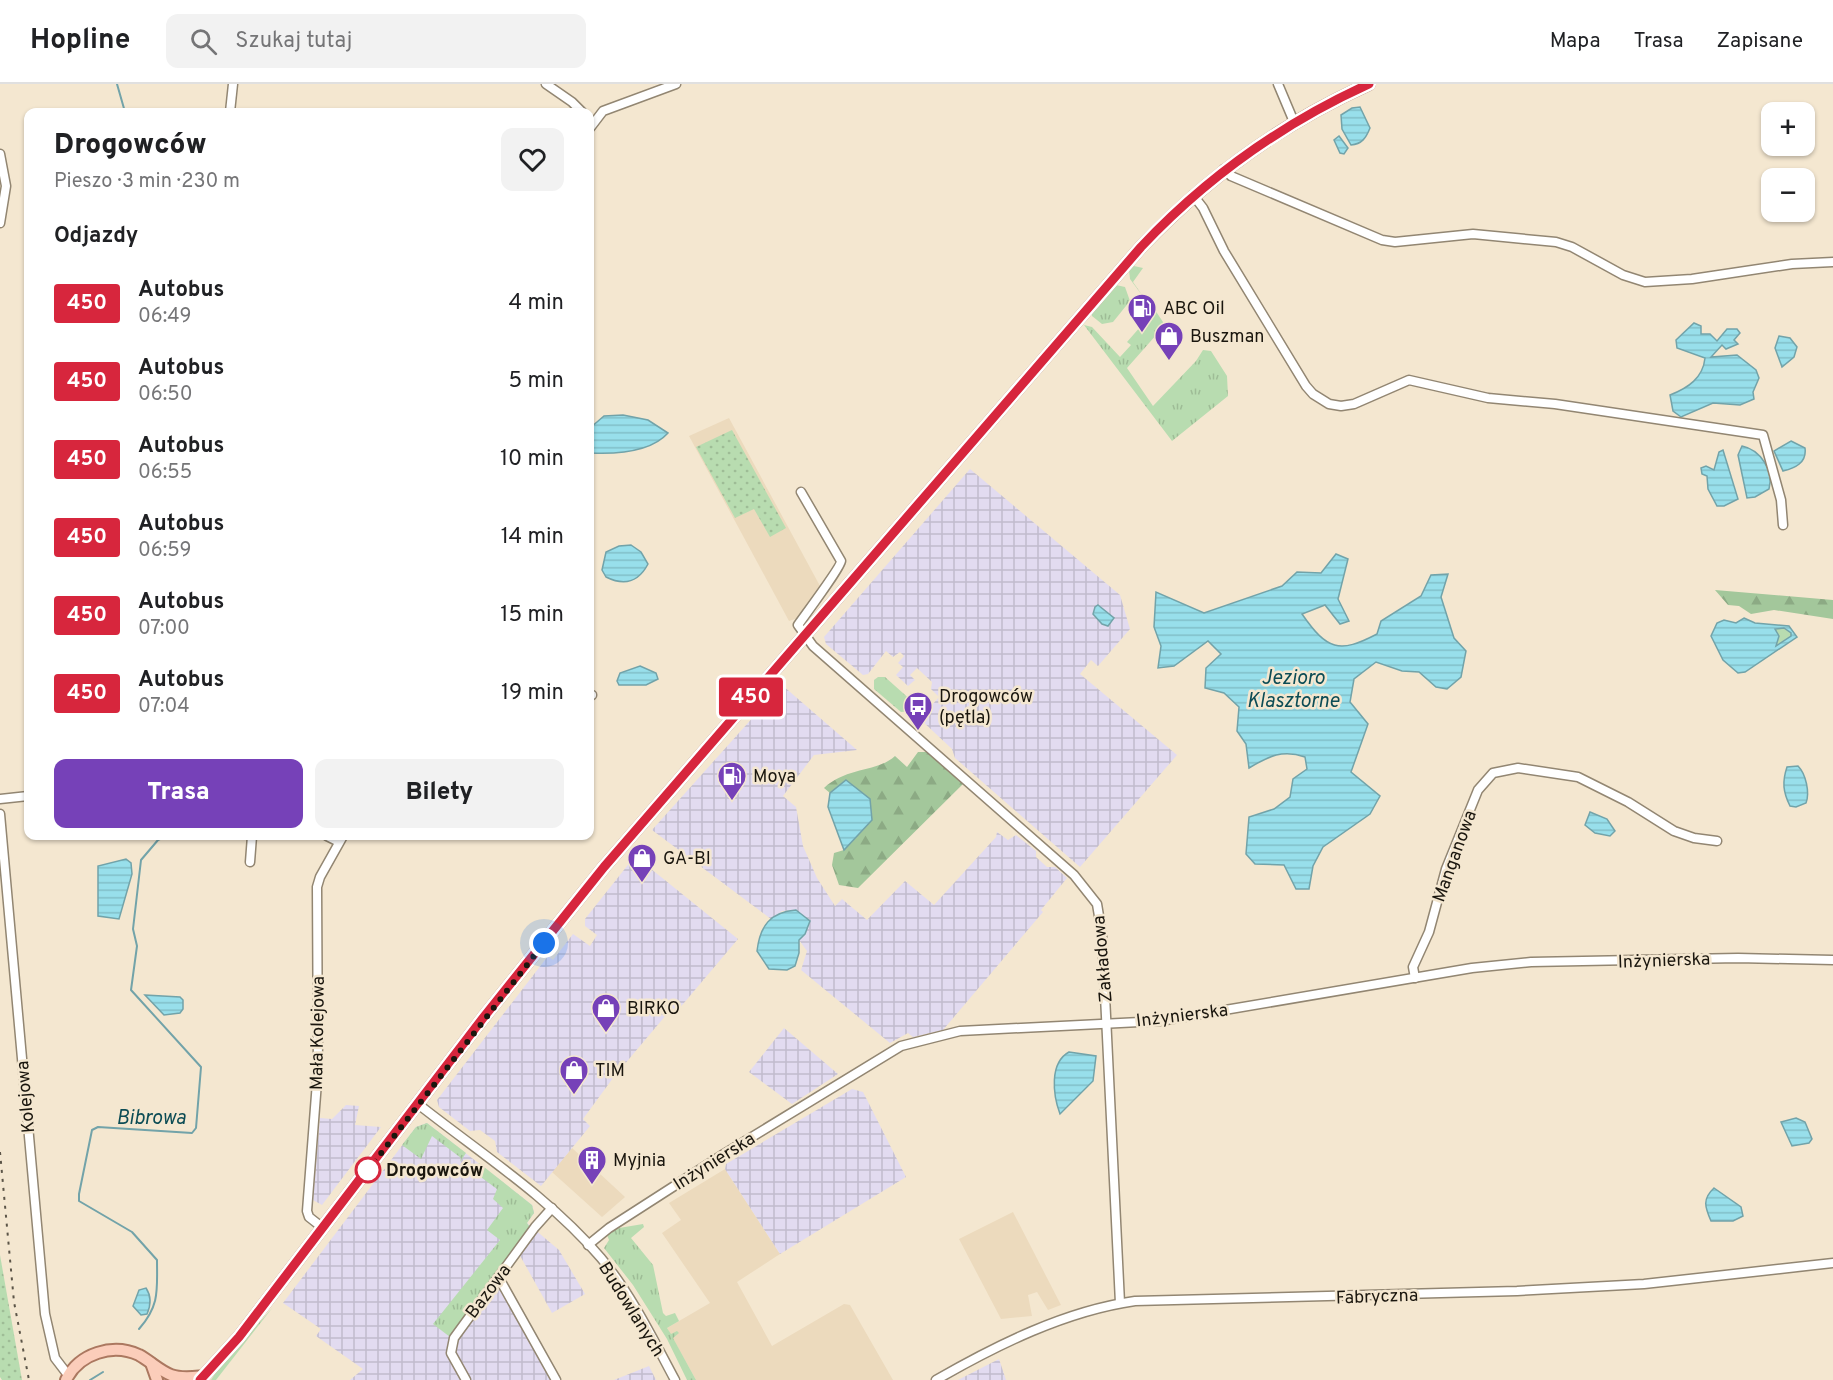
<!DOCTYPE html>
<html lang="pl">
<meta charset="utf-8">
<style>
:root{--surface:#fff;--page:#f2f2f2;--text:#202124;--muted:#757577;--line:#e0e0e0;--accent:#7641b8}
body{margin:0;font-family:Overpass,sans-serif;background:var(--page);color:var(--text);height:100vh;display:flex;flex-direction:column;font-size:22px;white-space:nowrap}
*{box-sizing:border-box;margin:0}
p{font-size:20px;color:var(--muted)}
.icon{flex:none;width:33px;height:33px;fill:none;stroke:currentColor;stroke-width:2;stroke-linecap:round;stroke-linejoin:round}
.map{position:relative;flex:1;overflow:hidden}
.sheet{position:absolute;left:24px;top:24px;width:570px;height:732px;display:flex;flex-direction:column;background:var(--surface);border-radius:12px;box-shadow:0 2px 4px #0004}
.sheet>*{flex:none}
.badge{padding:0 12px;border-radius:4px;font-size:21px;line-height:39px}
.buttons{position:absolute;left:1761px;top:18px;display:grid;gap:12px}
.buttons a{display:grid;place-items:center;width:54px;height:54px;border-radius:12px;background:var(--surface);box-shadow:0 2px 4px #0004;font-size:30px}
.you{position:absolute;width:30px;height:30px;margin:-15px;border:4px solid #fff;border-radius:50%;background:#1a73e8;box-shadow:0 0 0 9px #1a73e833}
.map>.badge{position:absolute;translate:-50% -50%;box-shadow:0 0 0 3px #fff}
h2{padding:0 30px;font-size:22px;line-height:54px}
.round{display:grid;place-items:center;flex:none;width:63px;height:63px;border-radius:12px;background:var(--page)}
.head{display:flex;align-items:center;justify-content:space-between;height:102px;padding:0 30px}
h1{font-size:28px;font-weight:800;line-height:45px}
.action{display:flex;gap:12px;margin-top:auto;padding:12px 30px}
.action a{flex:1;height:69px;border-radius:12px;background:var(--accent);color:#fff;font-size:24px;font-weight:800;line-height:69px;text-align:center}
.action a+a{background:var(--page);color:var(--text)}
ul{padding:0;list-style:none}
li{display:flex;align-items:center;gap:18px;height:78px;padding:0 30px}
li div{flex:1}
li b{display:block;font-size:22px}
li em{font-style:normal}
li .badge{min-width:66px;font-weight:700;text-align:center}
header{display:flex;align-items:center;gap:36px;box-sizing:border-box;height:84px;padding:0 30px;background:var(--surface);border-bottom:2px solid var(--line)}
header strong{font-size:28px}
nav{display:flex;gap:33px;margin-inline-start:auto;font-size:21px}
.search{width:420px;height:54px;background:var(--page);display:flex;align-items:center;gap:15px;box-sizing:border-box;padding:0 21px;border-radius:12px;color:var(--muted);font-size:22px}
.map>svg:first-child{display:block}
</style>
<header>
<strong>Hopline</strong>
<div class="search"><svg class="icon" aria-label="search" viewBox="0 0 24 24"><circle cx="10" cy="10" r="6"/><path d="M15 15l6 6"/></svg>Szukaj tutaj</div>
<nav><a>Mapa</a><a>Trasa</a><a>Zapisane</a></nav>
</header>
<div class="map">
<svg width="1833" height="1296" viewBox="0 0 1833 1296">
<defs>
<pattern id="industrial-grid" width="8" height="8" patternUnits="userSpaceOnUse" patternTransform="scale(1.5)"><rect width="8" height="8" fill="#e2dbf0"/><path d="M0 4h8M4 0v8" fill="none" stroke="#c1bbcd"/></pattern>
<pattern id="grass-tufts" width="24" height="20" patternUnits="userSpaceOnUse" patternTransform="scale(1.5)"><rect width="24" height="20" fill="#b8dcb0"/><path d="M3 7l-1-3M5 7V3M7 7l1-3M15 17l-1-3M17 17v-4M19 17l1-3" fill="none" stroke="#9ebc96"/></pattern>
<pattern id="forest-firs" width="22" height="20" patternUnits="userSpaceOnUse" patternTransform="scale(1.5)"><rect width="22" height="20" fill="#a3c79b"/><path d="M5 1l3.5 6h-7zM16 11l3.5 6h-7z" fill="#8caa84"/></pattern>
<pattern id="garden-dots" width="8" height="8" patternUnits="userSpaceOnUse" patternTransform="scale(1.5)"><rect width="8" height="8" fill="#b8dcb0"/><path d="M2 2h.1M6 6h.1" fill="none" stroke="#9ebc96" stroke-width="1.8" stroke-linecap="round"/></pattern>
<pattern id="water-rules" width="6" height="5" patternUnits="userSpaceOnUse" patternTransform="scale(1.5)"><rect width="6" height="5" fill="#98dfeb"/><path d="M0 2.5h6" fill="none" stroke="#82bfc8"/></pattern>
</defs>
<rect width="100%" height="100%" fill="#f4e7d0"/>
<g fill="#ecdabd">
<path d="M 729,334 L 820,502 L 798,534 L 789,537 L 689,352 Z"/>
<path d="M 572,1064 L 625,1113 L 602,1133 L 552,1088 Z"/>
<path d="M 725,1085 L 780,1170 L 737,1198 L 772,1262 L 844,1220 L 850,1221 L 893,1296 L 696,1296 L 667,1244 L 710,1219 L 662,1149 L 681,1136 L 669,1119 Z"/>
<path d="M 1013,1128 L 1061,1221 L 1048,1226 L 1037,1208 L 1028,1211 L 1032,1232 L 1001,1235 L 959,1155 Z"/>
</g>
<g fill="url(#industrial-grid)">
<path d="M 970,385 L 1120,511 L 1130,545 L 1098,582 L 1091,576 L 1080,590 L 1177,671 L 1080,783 L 955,674 L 952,665 L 920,635 L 939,613 L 931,605 L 932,598 L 917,584 L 910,591 L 915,596 L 908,602 L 896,591 L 903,583 L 898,579 L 904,572 L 900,568 L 893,573 L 886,567 L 868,590 L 863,591 L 826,560 L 824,553 Z"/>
<path d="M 782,601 L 857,666 L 814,671 L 783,712 L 796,723 L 803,762 L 817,794 L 835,822 L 842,815 L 867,836 L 905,797 L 934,821 L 996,753 L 997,748 L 1008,756 L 1016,751 L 1036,767 L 1036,773 L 1047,783 L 1055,783 L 1067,794 L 1041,826 L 1043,828 L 943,946 L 913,953 L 908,949 L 890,959 L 801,886 L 807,867 L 799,856 L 805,850 L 810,837 L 796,826 L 782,827 L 771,835 L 652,746 Z"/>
<path d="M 635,772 L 738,855 L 678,926 L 672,924 L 613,994 L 583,1035 L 590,1042 L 541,1102 L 497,1068 L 495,1057 L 480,1046 L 470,1047 L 439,1023 L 437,1016 L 548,872 L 553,876 L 573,850 L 590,862 L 597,851 L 585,842 L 585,835 Z"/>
<path d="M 784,944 L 838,990 L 792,1020 L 749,988 Z"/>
<path d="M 852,1005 L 863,1008 L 906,1093 L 780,1170 L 725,1085 L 726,1080 Z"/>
<path d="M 346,1021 L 359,1022 L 355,1041 L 381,1043 L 322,1121 L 313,1116 L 320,1034 L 332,1035 Z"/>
<path d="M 427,1039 L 532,1121 L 534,1129 L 527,1139 L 559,1166 L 585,1210 L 552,1229 L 518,1168 L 499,1194 L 556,1296 L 350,1296 L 363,1285 L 316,1252 L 321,1245 L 283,1219 L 416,1043 Z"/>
<path d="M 999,1275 L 1006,1296 L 958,1296 Z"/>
<path d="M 649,1282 L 656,1296 L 614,1296 Z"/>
</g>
<g fill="url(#grass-tufts)">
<path d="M 1134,182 L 1143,184 L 1133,198 L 1144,214 L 1130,195 L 1129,186 Z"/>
<path d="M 1116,201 L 1125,203 L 1130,217 L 1113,238 L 1102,240 L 1092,232 L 1092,229 Z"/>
<path d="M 1155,226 L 1165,241 L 1127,284 L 1153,322 L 1196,277 L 1203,266 L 1211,267 L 1227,292 L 1228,312 L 1172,357 L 1084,241 L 1092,243 L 1120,273 L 1131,261 L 1127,258 Z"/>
<path d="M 1784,544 L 1791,549 L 1791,552 L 1775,562 L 1779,552 L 1775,545 Z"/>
<path d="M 878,593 L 885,593 L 913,618 L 910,627 L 901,628 L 874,605 L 874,596 Z"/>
<path d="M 427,1039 L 466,1069 L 460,1078 L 461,1074 L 432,1052 L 421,1075 L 402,1061 L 416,1043 Z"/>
<path d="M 479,1079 L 532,1121 L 534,1129 L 527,1139 L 530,1143 L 450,1253 L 433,1240 L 500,1156 L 487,1146 L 503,1124 L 493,1115 L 497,1105 L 474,1088 Z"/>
<path d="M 643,1140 L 644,1143 L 631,1154 L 653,1181 L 663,1229 L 666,1232 L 675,1229 L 679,1237 L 667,1244 L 671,1250 L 677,1247 L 679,1249 L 673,1254 L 696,1296 L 687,1296 L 667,1255 L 633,1201 L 604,1164 L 609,1156 L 607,1151 L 619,1144 Z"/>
<path d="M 273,1223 L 216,1296 L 211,1296 L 218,1285 Z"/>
</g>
<g fill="url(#forest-firs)">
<path d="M 1715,506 L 1833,516 L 1833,535 L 1774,526 L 1751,530 L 1739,522 L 1728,521 Z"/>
<path d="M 918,668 L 927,668 L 963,700 L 858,804 L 839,801 L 832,781 L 834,769 L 844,766 L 872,736 L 846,696 L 830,709 L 824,704 C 846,683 878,688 895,672 L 907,683 Z"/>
</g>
<g fill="url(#garden-dots)">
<path d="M 732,346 L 786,444 L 770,453 L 754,425 L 735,434 L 696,363 Z"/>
<path d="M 0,1171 L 22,1296 L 2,1296 L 0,1293 Z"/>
</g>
<g fill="url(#water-rules)" stroke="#72a3a9" stroke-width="1.5" fill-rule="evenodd">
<path d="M 1360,23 L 1370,44 C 1366,54 1362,60 1351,61 L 1342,45 L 1341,31 L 1352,24 Z"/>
<path d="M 1339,52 L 1348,64 L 1344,70 L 1340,69 L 1334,56 Z"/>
<path d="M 1694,239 L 1701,242 L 1701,250 L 1710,250 L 1717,257 L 1727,245 L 1737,245 L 1740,249 L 1734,256 L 1738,260 L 1726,265 L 1722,261 L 1711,273 L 1737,271 L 1756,286 L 1759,294 L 1753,308 L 1754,315 L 1740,321 L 1713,319 L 1681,333 L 1673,327 L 1670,311 C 1688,304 1703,294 1705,274 L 1677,264 L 1676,256 Z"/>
<path d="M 1779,252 L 1790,254 L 1797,263 L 1794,273 L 1782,283 L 1775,264 Z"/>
<path d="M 623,331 L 648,336 L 668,349 C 651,368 617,370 592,369 L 590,365 L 590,344 L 604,332 Z"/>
<path d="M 1791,357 L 1805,364 C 1807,379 1795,384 1783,387 L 1774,367 Z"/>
<path d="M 1742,362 C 1761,366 1774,387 1769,405 L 1755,413 L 1747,414 L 1738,371 Z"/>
<path d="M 1723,366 L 1738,415 L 1724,422 L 1717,422 L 1708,405 L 1707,392 L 1702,390 L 1701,384 L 1706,382 L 1714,386 L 1719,368 Z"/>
<path d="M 631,461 L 641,468 L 648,480 C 638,499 624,502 606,493 L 602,486 L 606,468 L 619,462 Z"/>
<path d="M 1336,470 L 1348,475 L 1338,515 L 1349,537 L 1340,540 L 1325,521 L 1302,530 C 1327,566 1339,570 1377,550 L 1381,537 L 1421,512 L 1431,491 L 1448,490 L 1441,513 L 1454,554 L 1466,567 L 1461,593 L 1447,605 L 1436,603 L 1419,588 L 1402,587 L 1376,578 L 1354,595 L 1350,618 L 1368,640 L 1351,688 L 1380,712 L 1370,730 L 1323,763 L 1313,782 L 1309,805 L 1296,805 L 1284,781 L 1255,780 L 1246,770 L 1249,733 L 1274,725 L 1290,713 L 1293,695 L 1307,685 L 1305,673 C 1283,665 1269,672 1249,684 L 1246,660 L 1237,647 L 1239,623 L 1224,609 L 1205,604 L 1206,584 L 1221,570 L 1208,557 L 1174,582 L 1158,584 L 1161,562 L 1154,543 L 1156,508 L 1204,529 L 1282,502 L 1297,488 L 1321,489 Z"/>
<path d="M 1098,521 L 1114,534 L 1108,542 L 1102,540 L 1093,530 L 1095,523 Z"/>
<path d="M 1744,534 L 1755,539 L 1789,542 L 1797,553 L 1745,588 L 1738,589 L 1723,576 L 1711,552 L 1717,539 L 1724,536 L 1736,539 ZM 1784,544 L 1791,549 L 1791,552 L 1776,562 L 1779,552 L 1775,545 Z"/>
<path d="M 640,582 L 656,589 L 658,595 L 646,601 L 619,601 L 617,597 L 620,589 Z"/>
<path d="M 1798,682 C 1806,690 1810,709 1806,719 L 1796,723 L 1790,722 C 1783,708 1782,698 1787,683 Z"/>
<path d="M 846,696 L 870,715 L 872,736 L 844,766 L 828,723 L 830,709 Z"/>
<path d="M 1590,728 L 1607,735 L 1615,747 L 1610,752 L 1595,749 L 1585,741 Z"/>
<path d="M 126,775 L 131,779 L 132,790 L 119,835 L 98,832 L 98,782 Z"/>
<path d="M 796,826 L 810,837 L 805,850 L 799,856 L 799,869 L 795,882 L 787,886 L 769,885 L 757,867 C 760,842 770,828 796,826 Z"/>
<path d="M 145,911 L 180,913 L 183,916 L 183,925 L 180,929 L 164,931 Z"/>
<path d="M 1069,968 L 1096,972 L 1093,997 L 1060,1030 C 1053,1011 1049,979 1069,968 Z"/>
<path d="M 1796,1034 L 1805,1038 L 1812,1055 L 1809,1059 L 1792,1062 L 1781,1038 Z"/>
<path d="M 1714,1104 L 1741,1123 L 1743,1132 L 1733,1137 L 1711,1137 C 1705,1123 1702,1115 1714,1104 Z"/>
<path d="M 146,1204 C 152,1213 151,1221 147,1230 L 141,1231 L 133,1222 L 139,1206 Z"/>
</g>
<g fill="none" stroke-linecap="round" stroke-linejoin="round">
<g stroke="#72a3a9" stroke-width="2">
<path d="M 117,0 L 125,28"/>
<path d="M 139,1245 C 160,1221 157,1206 157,1176 L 132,1148 L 79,1117 L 79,1110 L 92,1046 L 98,1043 L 192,1049 L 196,1044 L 201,983 L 131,906 L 137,862 L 133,845 L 141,776 L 158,756 L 166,752"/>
<path d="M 90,1296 L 103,1288"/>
</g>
<g stroke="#928672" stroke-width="11">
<g id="minor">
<path d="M 546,0 L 572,18 L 582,28"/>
<path d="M 1278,0 L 1294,38"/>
<path d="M 230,28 L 233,0"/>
<path d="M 590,44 L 603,27 L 676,0"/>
<path d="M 0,70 L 6,102 L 0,139"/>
<path d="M 1224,85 L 1231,92 L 1382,156 L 1395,158 L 1473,150 L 1556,158 L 1572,163 L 1623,191 L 1645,198 L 1692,195 L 1792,180 L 1833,178"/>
<path d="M 1193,111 L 1203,124 L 1224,167 L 1306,302 L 1313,310 L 1329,320 L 1341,322 L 1354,320 L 1409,296 L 1488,314 L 1555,320 L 1763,351 L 1781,416 L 1783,441"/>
<path d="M 801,408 L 841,477 C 841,483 805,531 798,541 L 813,562 L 1074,791 L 1097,820 L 1102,850 L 1120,1219"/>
<path d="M 590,611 L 592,611"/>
<path d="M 0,715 L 28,712"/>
<path d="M 0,730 L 45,1230 L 55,1274 L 68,1291"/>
<path d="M 327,752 L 339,758"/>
<path d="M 250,778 L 252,752"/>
<path d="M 1415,894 L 1413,883 L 1429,848 L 1446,785 L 1478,706 L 1493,689 L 1518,684 L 1578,693 L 1628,718 L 1674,747 L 1694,754 L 1717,757"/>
<path d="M 418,1020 C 480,1069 549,1113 601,1174 C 631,1210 653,1255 675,1296"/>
<path d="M 323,1144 L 309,1133 L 307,1127 L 318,985 L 317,803 L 320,793 L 343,752"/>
<path d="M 588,1161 L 609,1144 L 724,1070 L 901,962 L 960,947 L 1160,937 L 1472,884 L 1531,878 L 1738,874 L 1833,876"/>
<path d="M 499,1194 L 556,1296"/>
<path d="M 466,1296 L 451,1269 L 454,1254 L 535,1143 L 552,1124"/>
<path d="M 936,1296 C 997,1261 1065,1227 1135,1217 L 1517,1207 L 1644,1200 L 1833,1179"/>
</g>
</g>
<g stroke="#ab7860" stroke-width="14">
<g id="major">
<path d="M 151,1279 L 157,1296"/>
<path d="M 66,1296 C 79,1269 113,1259 139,1271 C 150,1277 160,1287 171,1291 C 182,1295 193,1293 204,1292"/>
<path d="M 200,1296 L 239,1253 L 483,934 L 604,783 L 1141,163 C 1207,93 1280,40 1369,0"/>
</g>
</g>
<use href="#minor" stroke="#fff" stroke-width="8"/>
<use href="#major" stroke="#fbcdba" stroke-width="10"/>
<path stroke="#5c5548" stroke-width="2" stroke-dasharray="3 6" stroke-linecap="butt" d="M 0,1068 L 14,1218 L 29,1296"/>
</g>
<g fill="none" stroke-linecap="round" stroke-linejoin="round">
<g stroke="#fff" stroke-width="14">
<path id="line" d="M 200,1296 L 239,1253 L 483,934 L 604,783 L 1141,163 C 1207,93 1281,40 1369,0"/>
</g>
<use href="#line" stroke="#d7263d" stroke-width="9"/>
<path stroke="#1a160e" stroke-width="6" stroke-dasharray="0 10.8" d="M 368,1086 L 544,859"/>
</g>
<defs>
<g id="fuel-pin" transform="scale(1.5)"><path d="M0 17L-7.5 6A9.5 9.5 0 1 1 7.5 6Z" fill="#7641b8" stroke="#f4e7d0"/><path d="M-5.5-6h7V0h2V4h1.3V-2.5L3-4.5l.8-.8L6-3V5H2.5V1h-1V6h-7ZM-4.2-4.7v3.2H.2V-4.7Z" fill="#fff"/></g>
<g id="shop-pin" transform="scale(1.5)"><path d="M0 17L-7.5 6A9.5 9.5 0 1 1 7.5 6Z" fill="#7641b8" stroke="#f4e7d0"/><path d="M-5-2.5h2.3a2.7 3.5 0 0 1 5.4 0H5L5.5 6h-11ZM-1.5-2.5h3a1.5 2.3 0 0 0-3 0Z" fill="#fff"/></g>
<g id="bus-pin" transform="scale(1.5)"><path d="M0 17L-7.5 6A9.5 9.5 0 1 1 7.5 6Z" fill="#7641b8" stroke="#f4e7d0"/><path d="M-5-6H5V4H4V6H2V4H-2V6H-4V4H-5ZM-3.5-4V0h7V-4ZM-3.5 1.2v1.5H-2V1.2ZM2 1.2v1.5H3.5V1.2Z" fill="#fff"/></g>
<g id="building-pin" transform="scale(1.5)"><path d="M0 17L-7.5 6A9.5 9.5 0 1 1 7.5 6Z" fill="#7641b8" stroke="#f4e7d0"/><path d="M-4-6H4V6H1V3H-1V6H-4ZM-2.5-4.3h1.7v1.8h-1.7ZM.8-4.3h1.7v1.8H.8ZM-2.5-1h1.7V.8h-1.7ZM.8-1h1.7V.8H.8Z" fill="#fff"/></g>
</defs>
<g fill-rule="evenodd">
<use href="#fuel-pin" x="1142" y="224"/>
<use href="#shop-pin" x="1169" y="252"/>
<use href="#bus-pin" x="918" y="622"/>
<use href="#fuel-pin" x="732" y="692"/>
<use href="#shop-pin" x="642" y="774"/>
<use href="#shop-pin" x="606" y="924"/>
<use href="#shop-pin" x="574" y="986"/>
<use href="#building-pin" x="592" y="1076"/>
</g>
<circle fill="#fff" stroke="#d7263d" stroke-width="3" cx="368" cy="1086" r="12"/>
<g text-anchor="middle" stroke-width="5" stroke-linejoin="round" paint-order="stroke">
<g font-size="18" fill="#1a160e" stroke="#f4e7d0" text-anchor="start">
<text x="1163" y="230">ABC Oil</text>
<text x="1190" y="258">Buszman</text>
<text x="939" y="618">Drogowców<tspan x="939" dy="21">(pętla)</tspan></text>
<text x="753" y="698">Moya</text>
<text x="663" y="780">GA-BI</text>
<text x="627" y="930">BIRKO</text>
<text x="595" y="992">TIM</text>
<text x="613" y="1082">Myjnia</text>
</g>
<g font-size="18" fill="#1a160e" stroke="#f4e7d0">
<text transform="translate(1454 772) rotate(-70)" y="6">Manganowa</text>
<text transform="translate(1102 875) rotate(-95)" y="6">Zakładowa</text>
<text transform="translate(1664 876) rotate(-2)" y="6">Inżynierska</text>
<text transform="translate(1182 931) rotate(-7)" y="6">Inżynierska</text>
<text transform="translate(317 949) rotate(-89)" y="6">Mała Kolejowa</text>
<text transform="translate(25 1013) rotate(-95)" y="6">Kolejowa</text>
<text transform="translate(714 1077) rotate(-32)" y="6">Inżynierska</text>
<text transform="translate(488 1207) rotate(-53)" y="6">Bazowa</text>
<text transform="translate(1377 1212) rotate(-2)" y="6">Fabryczna</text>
<text transform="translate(632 1225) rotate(58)" y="6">Budowlanych</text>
</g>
<g font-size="18" font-weight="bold" fill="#1a160e" stroke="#f4e7d0" text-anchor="start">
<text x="386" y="1092">Drogowców</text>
</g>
<g font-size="20" font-style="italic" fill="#0c4c55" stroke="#f4e7d0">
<text x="1293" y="600">Jezioro<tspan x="1293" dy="23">Klasztorne</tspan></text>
<text x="151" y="1040">Bibrowa</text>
</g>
</g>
</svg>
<div class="buttons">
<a>+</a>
<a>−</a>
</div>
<div class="you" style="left:544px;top:859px"></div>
<b class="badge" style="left:751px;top:613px;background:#d7263d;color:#fff">450</b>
<section class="sheet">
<div class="head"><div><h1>Drogowców</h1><p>Pieszo · 3 min · 230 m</p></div><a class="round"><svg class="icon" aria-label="heart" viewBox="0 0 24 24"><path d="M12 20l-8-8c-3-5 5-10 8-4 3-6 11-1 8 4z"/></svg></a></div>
<h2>Odjazdy</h2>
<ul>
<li><span class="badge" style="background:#d7263d;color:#fff">450</span><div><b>Autobus</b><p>06:49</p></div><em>4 min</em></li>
<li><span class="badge" style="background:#d7263d;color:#fff">450</span><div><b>Autobus</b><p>06:50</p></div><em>5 min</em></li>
<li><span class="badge" style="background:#d7263d;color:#fff">450</span><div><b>Autobus</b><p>06:55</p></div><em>10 min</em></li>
<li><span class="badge" style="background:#d7263d;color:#fff">450</span><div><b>Autobus</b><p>06:59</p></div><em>14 min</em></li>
<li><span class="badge" style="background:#d7263d;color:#fff">450</span><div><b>Autobus</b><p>07:00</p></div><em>15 min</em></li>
<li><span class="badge" style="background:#d7263d;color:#fff">450</span><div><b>Autobus</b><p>07:04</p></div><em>19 min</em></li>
</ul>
<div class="action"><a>Trasa</a><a>Bilety</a></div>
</section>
</div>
